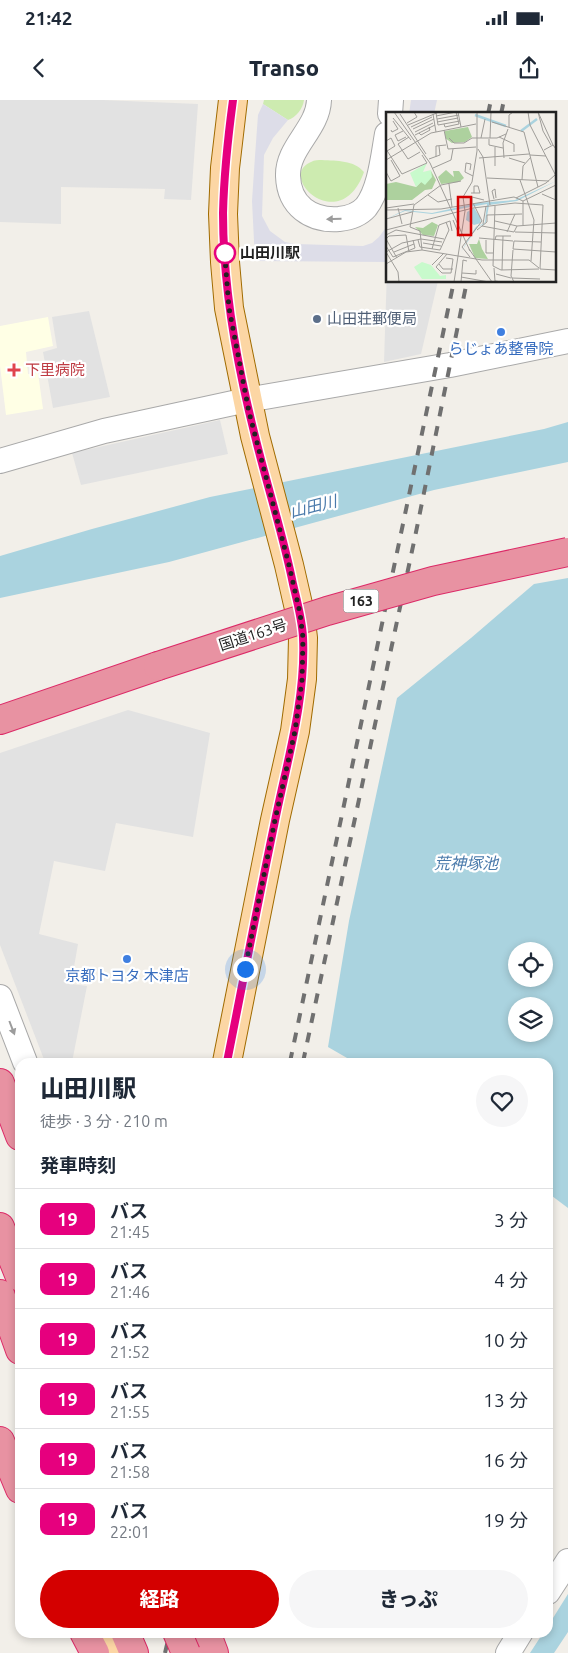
<!DOCTYPE html>
<html lang="ja">
<meta charset="utf-8">
<style>
:root{--surface:#fff;--page:#f6f6f7;--text:#1f2937;--muted:#747a83;--line:#e0e1e3;--accent:#d40000}
body{margin:0;font-family:Ubuntu,"Noto Sans JP",sans-serif;background:var(--page);color:var(--text);height:100vh;display:flex;flex-direction:column;font-size:19px;white-space:nowrap}
*{box-sizing:border-box;margin:0}
p{font-size:16px;color:var(--muted)}
.icon{flex:none;width:28px;height:28px;fill:none;stroke:currentColor;stroke-width:2;stroke-linecap:round;stroke-linejoin:round}
.map{position:relative;flex:1;overflow:hidden}
.sheet{position:absolute;left:15px;top:958px;width:538px;height:580px;display:flex;flex-direction:column;background:var(--surface);border-radius:15px;box-shadow:0 2px 8px #0003}
.sheet>*{flex:none}
.badge{padding:0 10px;border-radius:8px;font-size:18px;line-height:32px}
.tools{position:absolute;left:508px;top:842px;display:grid;gap:10px}
.tools a{display:grid;place-items:center;width:45px;height:45px;border-radius:50%;background:var(--surface);box-shadow:0 2px 8px #0003;font-size:25px}
.you{position:absolute;width:25px;height:25px;margin:-12px;border:4px solid #fff;border-radius:50%;background:#1a73e8;box-shadow:0 0 0 8px #1a73e833}
.map>.badge{position:absolute;translate:-50% -50%;box-shadow:0 0 0 2px #fff}
h2{padding:0 25px;font-size:19px;line-height:45px}
.round{display:grid;place-items:center;flex:none;width:52px;height:52px;border-radius:26px;background:var(--page)}
.summary{display:flex;align-items:center;justify-content:space-between;height:85px;padding:0 25px}
h1{font-size:24px;font-weight:800;line-height:38px}
.primary-button{display:flex;gap:10px;margin-top:auto;padding:10px 25px}
.primary-button a{flex:1;height:58px;border-radius:30px;background:var(--accent);color:#fff;font-size:20px;font-weight:800;line-height:58px;text-align:center}
.primary-button a+a{background:var(--page);color:var(--text)}
ul{padding:0;list-style:none}
li{display:flex;align-items:center;gap:15px;height:60px;padding:0 25px;border-top:1px solid var(--line)}
li div{flex:1}
li b{display:block;font-size:19px}
li em{font-style:normal}
li .badge{min-width:55px;font-weight:700;text-align:center}
.status{display:flex;justify-content:space-between;align-items:center;height:35px;padding:0 25px;background:var(--surface);direction:ltr}
.status svg{height:14px;fill:currentColor}
header{display:flex;justify-content:space-between;align-items:center;height:65px;padding:0 25px;background:var(--surface);font-size:22px;font-weight:800}
.map>svg:first-child{display:block}
</style>
<div class="status"><b>21:42</b><svg viewBox="0 0 49 12"><path d="M0 12V9h3v3zM5 12V6h3v6zM10 12V3h3v9zM15 12V0h3v12zM26 1h20v11H26zM47 4h2v5h-2z"/></svg></div>
<header><svg class="icon" aria-label="back" viewBox="0 0 24 24"><path d="M15 5l-7 7 7 7"/></svg>Transo<svg class="icon" aria-label="share" viewBox="0 0 24 24"><path d="M12 15V3M7 8l5-5 5 5M5 13v7h14v-7"/></svg></header>
<div class="map">
<svg width="568" height="1553" viewBox="0 0 568 1553">
<rect width="100%" height="100%" fill="#f2efe9"/>
<path fill="#ffffe5" d="M 48,217 L 53,246 L 26,252 L 28,274 L 38,273 L 43,309 L 6,315 L 0,266 L 0,226 Z"/>
<g fill="#cdebb0">
<path d="M 264,0 L 304,0 C 303,9 296,17 288,20 L 263,4 Z"/>
<path d="M 322,60 C 337,61 354,60 364,72 C 340,138 276,76 311,62 C 314,60 319,60 322,60 Z"/>
</g>
<g fill="#e2e2e2">
<path d="M 0,0 L 103,0 L 198,4 L 191,100 L 164,99 L 165,89 L 61,87 L 61,124 L 0,122 Z"/>
<path d="M 387,169 L 387,181 L 438,181 L 421,254 L 384,262 Z"/>
<path d="M 89,211 L 110,297 L 53,308 L 43,252 L 57,248 L 52,217 Z"/>
<path d="M 220,320 L 228,354 L 81,385 L 72,353 Z"/>
<path d="M 128,610 L 210,633 L 193,737 L 116,723 L 105,771 L 54,761 L 39,834 L 78,844 L 71,884 L 87,886 L 72,962 L 45,962 L 0,845 L 0,653 Z"/>
</g>
<g fill="#dddde8">
<path d="M 411,0 L 437,0 L 434,14 L 409,14 Z"/>
<path d="M 263,4 L 288,20 L 273,38 L 264,55 L 262,116 L 270,131 L 285,142 L 295,144 L 363,146 L 372,143 L 379,137 L 387,126 L 387,162 L 255,161 L 252,101 L 255,56 L 258,15 Z"/>
</g>
<g fill="#aad3df" fill-rule="evenodd">
<path d="M 568,322 L 568,362 L 434,390 L 169,462 L 0,498 L 0,456 L 92,429 L 210,397 L 544,329 Z"/>
<path d="M 568,478 L 568,1108 L 548,1093 L 548,962 L 354,962 L 328,947 L 349,821 L 397,598 L 471,538 L 534,484 ZM 544,851 L 544,879 L 516,879 L 516,851 ZM 516,906 L 544,906 L 544,934 L 516,934 Z"/>
<path d="M 568,1494 L 568,1532 L 554,1553 L 530,1553 L 543,1533 L 548,1532 L 548,1526 Z"/>
</g>
<g fill="none" stroke-linecap="round" stroke-linejoin="round">
<g stroke="#a9a9a9" stroke-width="26">
<g id="minor">
<path d="M 319,0 C 318,29 287,47 288,76 C 289,106 311,121 339,119 C 349,118 359,115 366,107 C 380,89 383,56 387,34"/>
<path d="M 390,14 L 391,0"/>
<path d="M 0,361 L 104,331 L 247,300 L 450,265 L 568,241"/>
<path d="M 0,897 L 25,962"/>
<path d="M 548,1492 L 568,1461"/>
<path d="M 508,1553 L 521,1532"/>
</g>
</g>
<g stroke="#a06b00" stroke-width="30">
<g id="major">
<path d="M 227,962 L 275,720 L 295,631 L 302,579 L 303,538 L 300,513 L 289,465 L 255,336 L 229,208 L 225,162 L 223,114 L 225,68 L 233,0"/>
<path d="M 109,1553 L 113,1532"/>
</g>
</g>
<g stroke="#dc2a67" stroke-width="30">
<g id="highway">
<path d="M 0,620 L 158,566"/>
<path d="M 0,983 L 20,1036"/>
<path d="M 0,1127 L 20,1177"/>
<path d="M 0,1194 L 20,1250"/>
<path d="M 0,1341 L 20,1389"/>
<path d="M 84,1532 L 95,1553"/>
<path d="M 125,1532 L 134,1553"/>
<path d="M 206,1532 L 214,1553"/>
</g>
</g>
<use href="#minor" stroke="#fff" stroke-width="24"/>
<use href="#major" stroke="#fcd6a4" stroke-width="28"/>
<use href="#highway" stroke="#e892a2" stroke-width="28"/>
<g stroke="#707070" stroke-width="4" stroke-dasharray="10 10" stroke-linecap="butt">
<path d="M 488,14 L 491,0"/>
<path d="M 501,14 L 504,0"/>
<path d="M 290,962 L 454,181"/>
<path d="M 303,962 L 415,437 L 467,181"/>
<path d="M 165,1553 L 170,1532"/>
<path d="M 178,1553 L 183,1532"/>
</g>
<g stroke="#dc2a67" stroke-width="30" stroke-linecap="butt">
<g id="highway-bridge">
<path d="M 158,566 L 327,511 L 433,481 L 568,452"/>
<path d="M 177,1532 L 186,1553"/>
</g>
</g>
<use href="#highway-bridge" stroke="#e892a2" stroke-width="28"/>
</g>
<defs><path id="oneway-solid" d="M-6-.8H1V-3.2L6.5 0L1 3.2V.8H-6Z" transform="scale(1.25)"/></defs>
<g fill="#9c9c9c">
<use href="#oneway-solid" transform="translate(334 119) rotate(179)"/>
<use href="#oneway-solid" transform="translate(12 928) rotate(69)"/>
</g>
<g fill="none" stroke-linecap="round" stroke-linejoin="round">
<g stroke="#fff" stroke-width="11">
<path id="line" d="M 227,962 C 243,882 258,802 275,721 C 287,661 306,599 303,537 C 302,519 297,501 293,484 C 283,434 267,386 255,336 C 237,265 223,186 223,113 C 224,75 228,37 233,0"/>
</g>
<use href="#line" stroke="#e6007e" stroke-width="8"/>
<path stroke="#222" stroke-width="5" stroke-dasharray="0 9" d="M 225,153 L 224,146 L 229,208 L 249,312 L 289,465 L 300,513 L 303,538 L 302,580 L 295,631 L 275,720 L 245,869"/>
</g>
<circle fill="#fff" stroke="#e6007e" stroke-width="2.5" cx="225" cy="153" r="10"/>
<circle fill="#5c6f8a" stroke="#fff" stroke-width="2" cx="317" cy="219" r="5"/>
<g fill="#3f7fe0" stroke="#fff" stroke-width="2">
<circle cx="501" cy="232" r="5"/>
<circle cx="127" cy="859" r="5"/>
</g>
<path fill="#e0444e" stroke="#fff" stroke-width="2" d="M11.5 262.5h5v5h5v5h-5v5h-5v-5h-5v-5h5z"/>
<g text-anchor="middle" stroke-width="4.5" stroke-linejoin="round" paint-order="stroke">
<rect fill="#fff" stroke="#646464" stroke-width="1" x="343.5" y="489.5" width="35" height="23" rx="4"/>
<g font-size="14" font-weight="bold" fill="#222">
<text x="361" y="506">163</text>
</g>
<g font-size="15" font-weight="bold" fill="#222" stroke="#fff" text-anchor="start">
<text x="240" y="158">山田川駅</text>
</g>
<g font-size="15" fill="#4e5e75" stroke="#fff" text-anchor="start">
<text x="327" y="224">山田荘郵便局</text>
</g>
<g font-size="15" fill="#366cbe" stroke="#fff">
<text x="501" y="254">らじょあ整骨院</text>
<text x="127" y="881">京都トヨタ 木津店</text>
</g>
<g font-size="15" fill="#be3a42" stroke="#fff" text-anchor="start">
<text x="25" y="275">下里病院</text>
</g>
<g font-size="15" fill="#222" stroke="#fff">
<text transform="translate(253 535) rotate(-18)" y="5">国道163号</text>
</g>
<g font-size="16" font-style="italic" fill="#4a7aab" stroke="#fff">
<text transform="translate(313 406) rotate(-14)" y="6">山田川</text>
<text x="466" y="769">荒神塚池</text>
</g>
</g>
<g transform="translate(386 12)">
<rect width="170" height="170" fill="#f2efe9"/>
<path d="M 82,15 L 86,25 L 79,30 L 66,31 L 59,26 L 59,19 ZM 60,58 L 68,65 L 67,59 L 73,59 L 78,66 L 73,70 L 55,72 L 52,65 ZM 45,59 L 50,68 L 46,77 L 39,78 L 26,88 L 0,88 L 0,72 L 10,70 L 30,75 L 35,70 L 42,69 ZM 46,110 L 52,113 L 48,124 L 37,123 L 29,115 L 37,116 ZM 93,127 L 96,137 L 102,147 L 89,146 L 83,132 L 91,132 Z" fill="#add19e"/>
<path d="M 41,51 L 37,60 L 45,58 L 46,65 L 39,73 L 35,70 L 30,75 L 24,61 ZM 36,150 L 45,153 L 54,164 L 60,163 L 60,167 L 36,167 L 28,155 Z" fill="#c8facc"/>
<path d="M 170,69 L 131,89 L 103,93 L 100,110 L 97,113 L 92,114 L 75,140 L 71,170 L 75,140 L 89,116 L 91,114 L 97,112 L 99,110 L 101,92 L 46,102 L 19,99 L 0,107 L 19,98 L 46,101 L 91,91 L 129,88 ZM 88,96 L 94,105 L 95,111 L 88,113 L 80,108 L 81,100 Z" fill="#aad3df"/>
<path fill="none" stroke="#aad3df" stroke-width="2.5" d="M 89,3 L 120,14M 135,19 L 151,7"/>
<path fill="none" stroke="#9f9d99" stroke-width="1" d="M 8,0 L 44,51 L 84,139M 72,0 L 75,15M 142,0 L 144,13 L 170,64M 50,1 L 52,13 L 74,9M 14,2 L 40,42M 47,2 L 50,20M 50,4 L 70,0M 7,6 L 25,28M 51,7 L 73,3M 51,10 L 72,6M 106,10 L 138,20 L 152,75M 21,11 L 31,5 L 28,0M 58,12 L 59,15 L 73,12 L 70,0M 22,13 L 53,0M 25,15 L 46,5M 123,15 L 123,3 L 127,0M 27,17 L 48,7M 5,18 L 6,20 L 12,17 L 7,9M 58,18 L 62,37 L 90,35M 17,19 L 9,23 L 12,29 L 20,25M 29,20 L 47,11M 33,21 L 35,23 L 44,18 L 43,15M 29,23 L 49,13M 113,25 L 128,32 L 128,40M 63,26 L 68,31 L 78,31 L 86,26 L 111,26 L 120,22M 95,26 L 99,7M 104,26 L 105,0M 103,27 L 103,33 L 117,36M 0,29 L 5,26 L 9,34 L 1,39M 165,33 L 157,19 L 152,0 L 167,33M 109,35 L 109,54M 0,37 L 16,62 L 41,51 L 36,43M 92,37 L 97,45 L 104,93M 16,38 L 22,47 L 34,40M 16,38 L 12,32 L 23,25M 158,38 L 167,33 L 170,37M 144,43 L 160,44M 50,45 L 50,34 L 60,33M 93,46 L 143,42M 118,46 L 117,31 L 122,17M 123,46 L 139,51M 43,47 L 54,43 L 53,34M 0,48 L 45,21 L 90,12M 47,56 L 65,48 L 67,37M 84,58 L 85,52 L 80,51 L 79,60 L 87,64M 0,60 L 5,69 L 14,64 L 5,48M 101,66 L 163,69M 134,68 L 148,108 L 145,149M 136,68 L 137,54 L 145,45M 63,72 L 66,95M 55,73 L 75,69M 85,81 L 94,81 L 92,74 L 88,74 L 88,81M 156,82 L 170,88M 42,83 L 52,90 L 66,87M 130,86 L 160,71 L 169,63M 108,87 L 106,79 L 109,77 L 110,86M 137,89 L 170,73M 86,91 L 86,85 L 98,88M 109,94 L 107,154 L 115,158 L 153,157M 0,96 L 28,92M 12,96 L 16,112M 0,98 L 55,97 L 128,85 L 137,89 L 137,113M 0,107 L 26,100M 67,108 L 74,125M 109,109 L 131,114 L 170,111M 97,112 L 100,94M 96,114 L 101,110 L 101,103 L 136,102M 0,118 L 87,96 L 129,91 L 157,93 L 154,157 L 170,158M 91,118 L 96,114 L 128,120 L 131,114M 121,120 L 129,102M 129,120 L 170,121M 0,123 L 10,118 L 58,127M 93,126 L 127,129M 32,128 L 34,135 L 54,138 L 63,118 L 60,110M 100,128 L 100,141 L 107,141M 109,128 L 110,124 L 125,124M 155,130 L 128,129 L 127,137 L 170,140M 37,131 L 55,134M 0,134 L 7,145 L 29,136 L 27,128M 46,137 L 53,113 L 64,109 L 66,119M 83,137 L 106,170M 36,138 L 34,119 L 24,115 L 28,93 L 55,73M 127,138 L 125,164 L 128,170M 0,140 L 16,131 L 35,127 L 56,130M 0,140 L 12,160 L 13,170M 8,140 L 28,132M 84,145 L 76,135 L 96,109 L 87,91M 11,146 L 0,127 L 3,124 L 20,123 L 23,140M 60,146 L 67,147 L 65,161 L 56,161 L 50,155 L 61,142M 0,152 L 20,140 L 36,138 L 96,148 L 143,148 L 153,156M 53,152 L 57,157 L 67,157M 46,153 L 58,141M 108,156 L 109,169 L 116,170M 116,158 L 117,124M 76,161 L 90,162 L 90,158M 110,162 L 125,166M 75,165 L 103,170M 126,166 L 154,167M 34,170 L 52,170M 68,170 L 79,99 L 77,85 L 86,70 L 91,39 L 91,0M 75,170 L 77,148 L 81,149"/>
<path fill="#d40000" fill-opacity="0.15" stroke="#d40000" stroke-width="2.5" d="M 72,85 L 85,85 L 85,123 L 72,123 Z"/>
<rect width="170" height="170" fill="none" stroke="#222" stroke-width="2.5"/>
</g>
</svg>
<div class="tools">
<a><svg class="icon" aria-label="locate" viewBox="0 0 24 24"><circle cx="12" cy="12" r="6"/><path d="M12 2v4M12 18v4M2 12h4M18 12h4"/></svg></a>
<a><svg class="icon" aria-label="layers" viewBox="0 0 24 24"><path d="M12 4l9 5-9 5-9-5zM3 14l9 5 9-5"/></svg></a>
</div>
<div class="you" style="left:245px;top:869px"></div>
<section class="sheet">
<div class="summary"><div><h1>山田川駅</h1><p>徒歩 · 3 分 · 210 m</p></div><a class="round"><svg class="icon" aria-label="heart" viewBox="0 0 24 24"><path d="M12 20l-8-8c-3-5 5-10 8-4 3-6 11-1 8 4z"/></svg></a></div>
<h2>発車時刻</h2>
<ul>
<li><span class="badge" style="background:#e6007e;color:#fff">19</span><div><b>バス</b><p>21:45</p></div><em>3 分</em></li>
<li><span class="badge" style="background:#e6007e;color:#fff">19</span><div><b>バス</b><p>21:46</p></div><em>4 分</em></li>
<li><span class="badge" style="background:#e6007e;color:#fff">19</span><div><b>バス</b><p>21:52</p></div><em>10 分</em></li>
<li><span class="badge" style="background:#e6007e;color:#fff">19</span><div><b>バス</b><p>21:55</p></div><em>13 分</em></li>
<li><span class="badge" style="background:#e6007e;color:#fff">19</span><div><b>バス</b><p>21:58</p></div><em>16 分</em></li>
<li><span class="badge" style="background:#e6007e;color:#fff">19</span><div><b>バス</b><p>22:01</p></div><em>19 分</em></li>
</ul>
<div class="primary-button"><a>経路</a><a>きっぷ</a></div>
</section>
</div>
